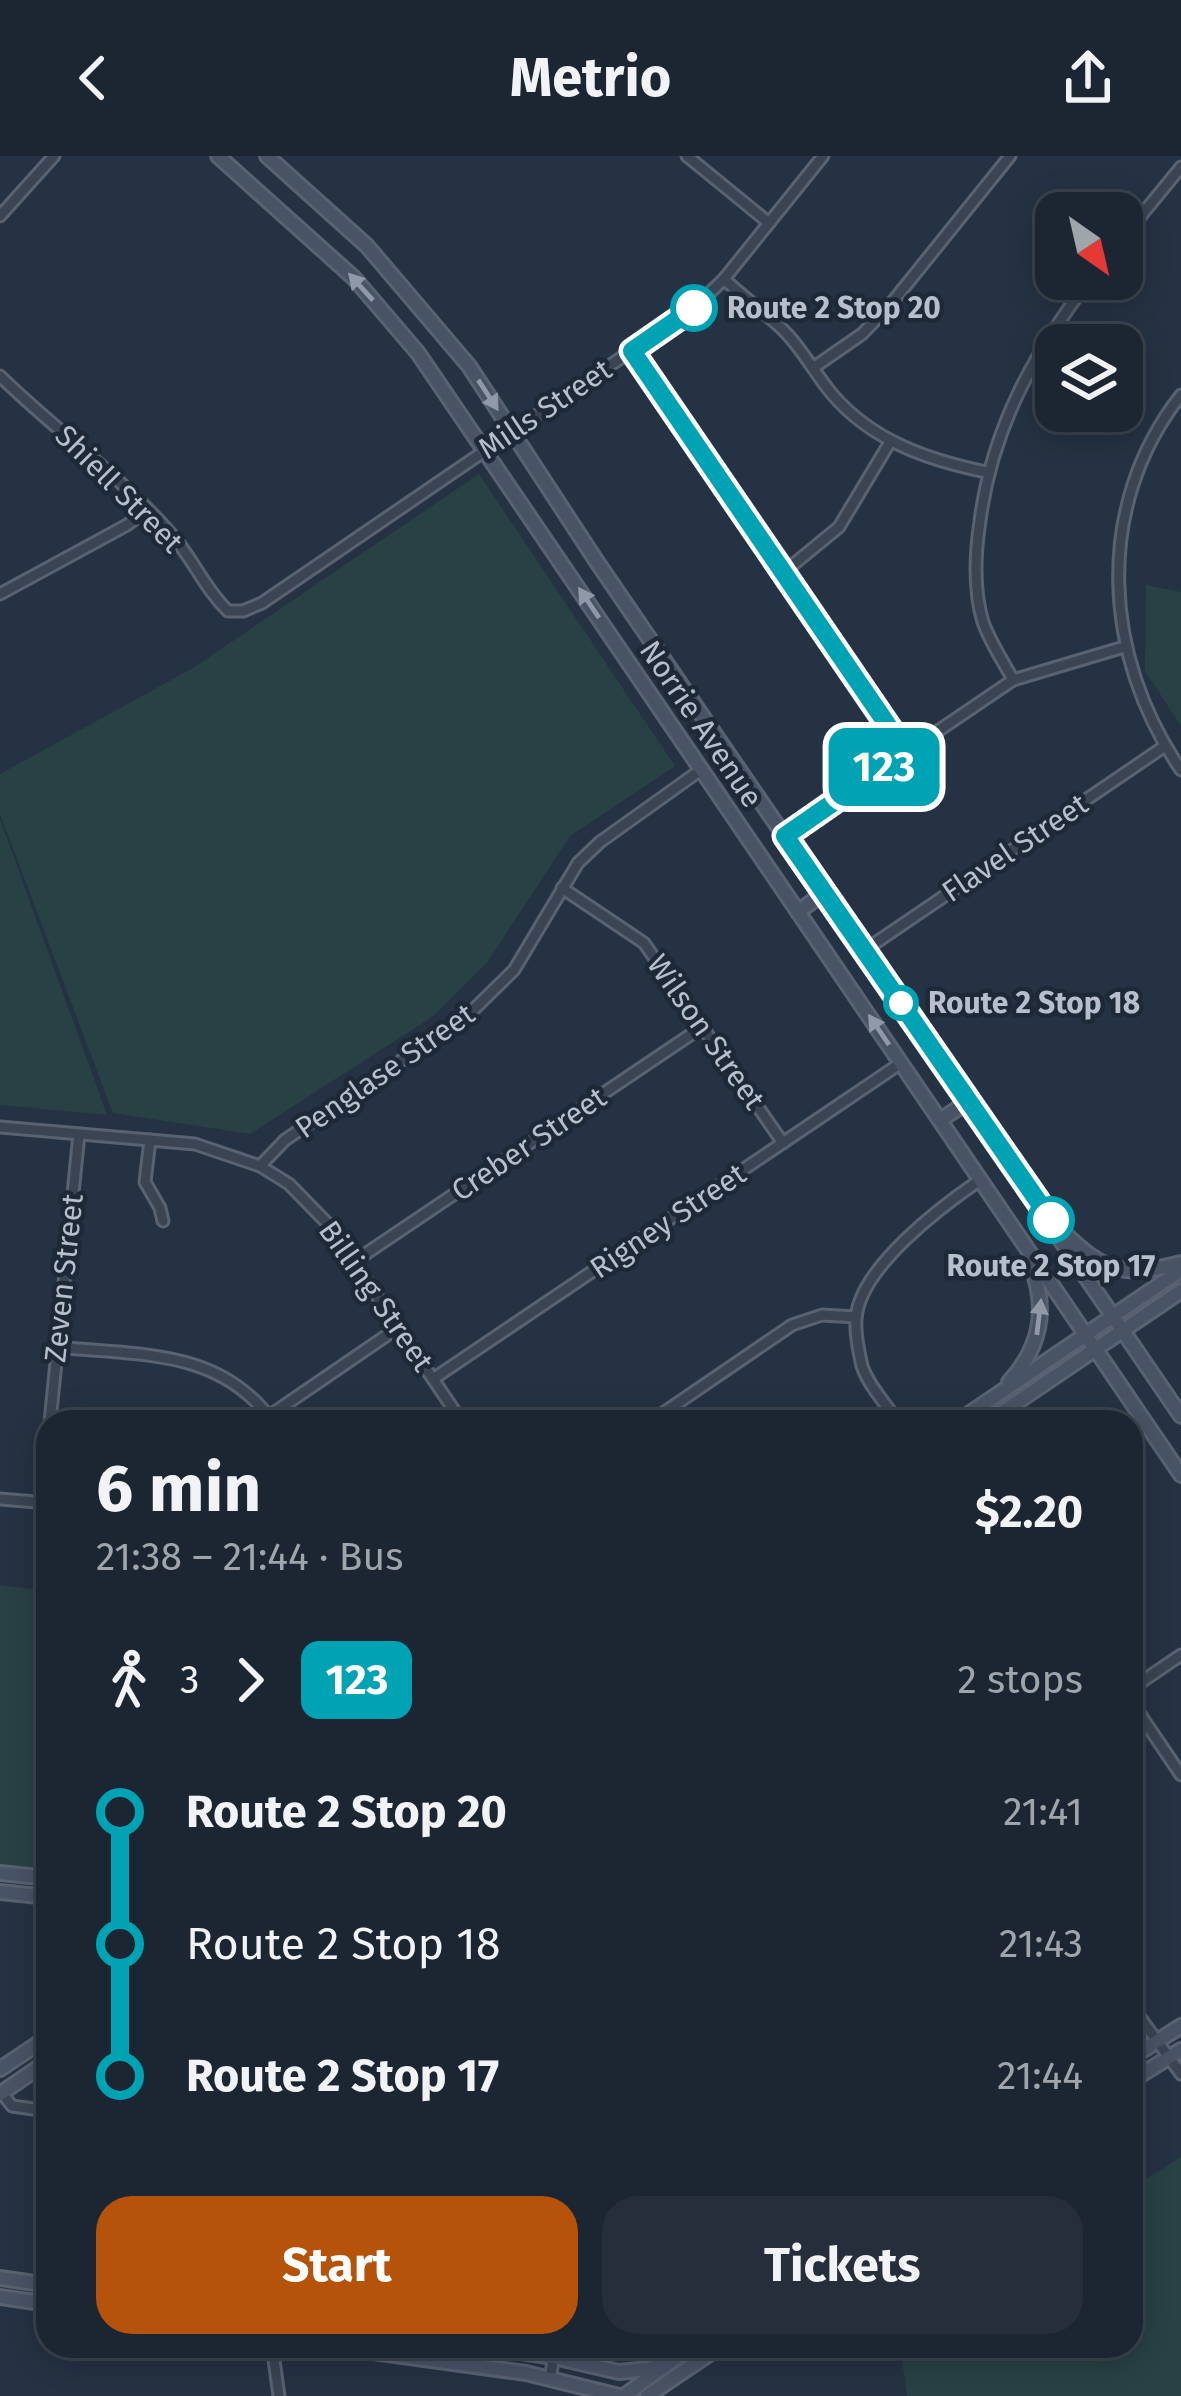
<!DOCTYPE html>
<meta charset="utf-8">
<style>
:root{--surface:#1c2632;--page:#252e3a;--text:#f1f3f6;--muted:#a0a5ac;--line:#3a434d;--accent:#b45309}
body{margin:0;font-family:"Fira Sans",sans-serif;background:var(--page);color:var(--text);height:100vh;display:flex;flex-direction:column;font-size:45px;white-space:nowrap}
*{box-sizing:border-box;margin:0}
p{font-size:39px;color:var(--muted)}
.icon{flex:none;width:66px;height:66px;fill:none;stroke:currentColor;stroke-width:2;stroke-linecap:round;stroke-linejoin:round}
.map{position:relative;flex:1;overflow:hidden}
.panel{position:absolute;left:36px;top:1254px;width:1107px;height:948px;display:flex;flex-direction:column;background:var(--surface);border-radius:36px;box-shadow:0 6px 30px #0003,0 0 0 3px var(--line)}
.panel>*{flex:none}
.badge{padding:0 24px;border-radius:18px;font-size:42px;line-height:78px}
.needle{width:78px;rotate:146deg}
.fabs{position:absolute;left:1035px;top:36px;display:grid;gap:24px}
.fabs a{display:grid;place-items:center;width:108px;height:108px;border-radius:24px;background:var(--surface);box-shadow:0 6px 30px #0003,0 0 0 3px var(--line);font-size:60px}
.map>.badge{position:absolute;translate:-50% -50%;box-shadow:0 0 0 6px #fff}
.legs{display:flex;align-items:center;gap:18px;height:132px;padding:0 60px;font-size:39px}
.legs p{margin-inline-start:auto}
.overview{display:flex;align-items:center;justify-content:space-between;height:204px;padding:0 60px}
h1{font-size:66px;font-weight:700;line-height:90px}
.button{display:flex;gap:24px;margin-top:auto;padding:24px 60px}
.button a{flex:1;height:138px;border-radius:36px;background:var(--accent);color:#fff;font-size:48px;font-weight:700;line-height:138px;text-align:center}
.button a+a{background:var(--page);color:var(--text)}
ul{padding:0 60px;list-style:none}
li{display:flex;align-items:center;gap:42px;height:132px;font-size:45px}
li i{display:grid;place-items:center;width:18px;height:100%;margin:0 15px;background:currentColor}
li i::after{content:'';width:30px;height:30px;margin:-15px;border:9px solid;border-radius:50%;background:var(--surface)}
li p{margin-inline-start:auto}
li:first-child i{background:linear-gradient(#0000 50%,currentColor 0)}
li:last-child i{background:linear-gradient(currentColor 50%,#0000 0)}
header{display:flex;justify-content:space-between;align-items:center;height:156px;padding:0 60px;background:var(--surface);font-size:54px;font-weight:700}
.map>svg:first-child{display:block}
</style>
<header><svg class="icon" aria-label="back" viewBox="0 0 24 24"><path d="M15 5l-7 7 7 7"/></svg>Metrio<svg class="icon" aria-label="share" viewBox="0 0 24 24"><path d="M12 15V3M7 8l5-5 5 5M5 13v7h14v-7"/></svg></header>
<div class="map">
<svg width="1181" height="2240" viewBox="0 0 1181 2240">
<rect width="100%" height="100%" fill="#253243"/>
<g fill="#274144">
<path d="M 479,318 L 675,610 L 570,680 L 487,807 L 432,861 L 250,978 L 113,957 L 0,658 L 0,618 L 193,512 Z"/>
<path d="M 1146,429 L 1181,436 L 1181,570 L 1145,515 Z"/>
<path d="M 0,663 L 107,959 L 0,949 Z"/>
<path d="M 0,1429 L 48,1435 L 48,1716 L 0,1711 Z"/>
<path d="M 1181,2001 L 1181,2240 L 907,2240 L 900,2190 L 1131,2190 L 1131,2032 Z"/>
</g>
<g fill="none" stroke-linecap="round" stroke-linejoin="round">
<g stroke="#586270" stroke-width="15">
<g id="street">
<path d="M 687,0 L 769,67"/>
<path d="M 0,60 L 54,0"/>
<path d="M 1122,83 L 1181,11"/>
<path d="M 724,123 C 744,142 768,158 787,178 C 804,196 816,219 832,238 C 872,285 928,304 986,316"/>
<path d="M 632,195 L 906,595"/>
<path d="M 813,212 L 862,178 L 890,149 L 1010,0"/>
<path d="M 0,220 C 56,275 121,320 172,379 C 193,403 205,433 228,455 L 243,455 L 262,447 L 694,152 L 724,123 L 823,0"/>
<path d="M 1181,239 C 1093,351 1103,501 1181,614"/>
<path d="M 783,417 L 839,371 L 890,286"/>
<path d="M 0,438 L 127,369 L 147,354"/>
<path d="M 1013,524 C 1003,505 990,486 983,466 C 973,433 975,398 980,365 C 992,272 1034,197 1090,123"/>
<path d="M 785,679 L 1013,524 L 1124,491"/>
<path d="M 562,732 L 644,787 L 783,987"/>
<path d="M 865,794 L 1165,590"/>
<path d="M 0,971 L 195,988 L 260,1010 L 289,1028 L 329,1069 L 462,1266"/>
<path d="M 150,984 L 145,1026 L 160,1052 L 163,1065"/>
<path d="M 260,1010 L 285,984 L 468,859 L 514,814 L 578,707 L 600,686 L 702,613"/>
<path d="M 355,1105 L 702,871"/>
<path d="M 58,1191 C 140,1200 220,1192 273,1266"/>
<path d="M 433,1223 L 901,907"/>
<path d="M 269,1260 L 399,1171"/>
<path d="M 50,1266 L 79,978"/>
<path d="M 650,1266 L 792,1169 L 822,1159 L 856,1161"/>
<path d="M 898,1266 C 887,1249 868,1229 862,1210 C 859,1197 855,1176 856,1163 C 859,1112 942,1050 980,1024"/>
<path d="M 0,1343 L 48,1347"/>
<path d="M 41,1346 L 48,1283"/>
<path d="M 1131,1533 L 1181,1499"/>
<path d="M 1131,1545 L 1181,1619"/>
<path d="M 1131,1849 L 1181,1918"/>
<path d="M 2,1937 L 12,1950 L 48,1955"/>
<path d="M 272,2190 L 279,2240"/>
<path d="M 550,2222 L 556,2190"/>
</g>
</g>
<g stroke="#586270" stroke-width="18">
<g id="secondary">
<path d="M 218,0 L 354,122 L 418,197 L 1181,1319"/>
<path d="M 267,0 L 367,90 L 469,210 L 597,406 L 1181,1260"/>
<path d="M 798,756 L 825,736"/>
<path d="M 940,964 L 968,946"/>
<path d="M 1061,1074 C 1104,1116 1123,1122 1181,1107"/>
<path d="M 1009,1226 C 1042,1190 1048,1151 1030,1107"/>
<path d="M 957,1266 L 1181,1114"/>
<path d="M 988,1266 L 1181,1135"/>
<path d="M 0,1717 L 48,1722"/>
<path d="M 0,1736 L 48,1741"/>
<path d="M 1131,1902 L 1181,1870"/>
<path d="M 0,1913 L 48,1881"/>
<path d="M 1131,1925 L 1181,1894"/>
<path d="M 0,1938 L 48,1905"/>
<path d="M 0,2122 L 48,2129"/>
<path d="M 0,2141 L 48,2148"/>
<path d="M 330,2190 L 526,2217 L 619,2240"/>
<path d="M 480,2190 L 554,2201 L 619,2216 L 648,2213 L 674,2203"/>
<path d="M 624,2240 L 692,2190"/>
<path d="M 647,2240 L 721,2190"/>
</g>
</g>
<use href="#street" stroke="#3a4452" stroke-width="9"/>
<use href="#secondary" stroke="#485365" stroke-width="12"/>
</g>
<defs><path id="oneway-solid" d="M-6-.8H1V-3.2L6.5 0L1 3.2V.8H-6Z" transform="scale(3)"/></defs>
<g fill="#9099a8">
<use href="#oneway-solid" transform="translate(361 131) rotate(-132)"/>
<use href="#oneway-solid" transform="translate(488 239) rotate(57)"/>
<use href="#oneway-solid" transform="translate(589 447) rotate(-124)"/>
<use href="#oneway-solid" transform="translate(879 874) rotate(-124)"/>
<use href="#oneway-solid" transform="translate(1039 1161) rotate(-83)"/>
</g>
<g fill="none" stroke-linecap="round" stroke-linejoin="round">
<g stroke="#fff" stroke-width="27">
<path id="line-1" d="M 694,152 L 632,195 L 906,596 L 785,680 L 1051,1064"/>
</g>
<use href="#line-1" stroke="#00a3b4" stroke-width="18"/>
</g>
<g fill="#fff" stroke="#00a3b4" stroke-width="6">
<circle cx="694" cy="152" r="21"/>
<circle cx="901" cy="847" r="15"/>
<circle cx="1051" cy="1064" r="21"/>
</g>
<g text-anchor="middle" stroke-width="9" stroke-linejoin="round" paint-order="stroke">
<g font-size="30" font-weight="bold" fill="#b7bfcc" stroke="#1e2938" text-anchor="start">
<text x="727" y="162">Route 2 Stop 20</text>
<text x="928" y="857">Route 2 Stop 18</text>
<text x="1051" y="1120" text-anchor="middle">Route 2 Stop 17</text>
</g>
<g font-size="30" fill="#b7bfcc" stroke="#1e2938">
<text transform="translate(545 253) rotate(-34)" y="10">Mills Street</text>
<text transform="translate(119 333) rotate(45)" y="10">Shiell Street</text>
<text transform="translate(701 568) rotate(56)" y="10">Norrie Avenue</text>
<text transform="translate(1015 692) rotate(-34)" y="10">Flavel Street</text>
<text transform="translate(706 876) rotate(55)" y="10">Wilson Street</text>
<text transform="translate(385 915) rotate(-35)" y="10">Penglase Street</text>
<text transform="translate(529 988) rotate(-34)" y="10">Creber Street</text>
<text transform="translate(668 1065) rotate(-34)" y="10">Rigney Street</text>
<text transform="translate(64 1122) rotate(-84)" y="10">Zeven Street</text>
<text transform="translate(376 1140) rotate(55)" y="10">Billing Street</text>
</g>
</g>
</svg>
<div class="fabs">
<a><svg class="needle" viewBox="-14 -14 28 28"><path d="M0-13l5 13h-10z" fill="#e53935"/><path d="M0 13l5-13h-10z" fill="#a0a5ac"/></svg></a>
<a><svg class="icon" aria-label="layers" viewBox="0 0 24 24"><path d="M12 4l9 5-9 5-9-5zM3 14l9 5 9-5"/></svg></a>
</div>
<b class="badge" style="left:884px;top:611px;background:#00a3b4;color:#fff">123</b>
<section class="panel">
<div class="overview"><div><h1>6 min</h1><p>21:38 – 21:44 · Bus</p></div><b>$2.20</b></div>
<div class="legs"><svg class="icon" aria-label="walk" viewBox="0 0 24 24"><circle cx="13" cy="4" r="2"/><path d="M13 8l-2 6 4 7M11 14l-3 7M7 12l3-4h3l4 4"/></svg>3<svg class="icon" aria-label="forward" viewBox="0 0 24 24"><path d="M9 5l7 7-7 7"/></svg><b class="badge" style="background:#00a3b4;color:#fff">123</b><p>2 stops</p></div>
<ul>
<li><i style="color:#00a3b4"></i><b>Route 2 Stop 20</b><p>21:41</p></li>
<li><i style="color:#00a3b4"></i><span>Route 2 Stop 18</span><p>21:43</p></li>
<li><i style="color:#00a3b4"></i><b>Route 2 Stop 17</b><p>21:44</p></li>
</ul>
<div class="button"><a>Start</a><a>Tickets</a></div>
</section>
</div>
